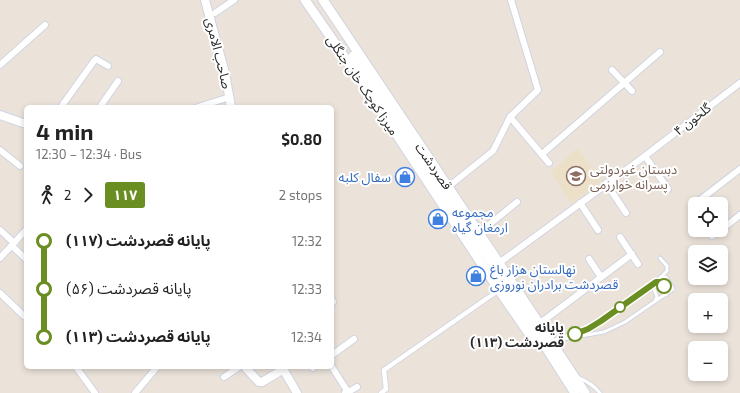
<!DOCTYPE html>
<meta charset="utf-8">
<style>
:root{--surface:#fff;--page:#f6f6f6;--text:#222;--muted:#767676}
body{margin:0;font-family:"Exo 2","Noto Sans Arabic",sans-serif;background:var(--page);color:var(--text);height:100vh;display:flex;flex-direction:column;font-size:15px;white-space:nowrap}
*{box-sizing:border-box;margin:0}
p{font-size:13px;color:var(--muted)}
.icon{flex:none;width:22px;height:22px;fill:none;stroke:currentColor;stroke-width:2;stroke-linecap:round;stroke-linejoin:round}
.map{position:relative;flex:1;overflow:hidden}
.side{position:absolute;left:24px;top:105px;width:310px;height:264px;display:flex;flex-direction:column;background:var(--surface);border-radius:6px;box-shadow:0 2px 6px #0003}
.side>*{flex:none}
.badge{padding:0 8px;border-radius:3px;font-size:14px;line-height:26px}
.tools{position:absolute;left:688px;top:197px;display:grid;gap:8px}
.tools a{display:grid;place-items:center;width:40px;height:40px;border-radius:6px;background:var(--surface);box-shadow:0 2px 6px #0003;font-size:20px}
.map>.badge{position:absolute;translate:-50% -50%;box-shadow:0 0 0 2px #fff}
.legs{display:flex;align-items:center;gap:6px;height:44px;padding:0 12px;font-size:13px}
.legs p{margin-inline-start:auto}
.summary{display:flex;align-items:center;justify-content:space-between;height:68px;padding:0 12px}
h1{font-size:22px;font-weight:700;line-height:30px}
ul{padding:0 12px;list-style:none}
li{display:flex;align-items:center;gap:14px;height:48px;font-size:15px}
li i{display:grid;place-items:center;width:6px;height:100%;margin:0 5px;background:currentColor}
li i::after{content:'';width:10px;height:10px;margin:-5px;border:3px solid;border-radius:50%;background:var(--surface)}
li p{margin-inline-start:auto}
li:first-child i{background:linear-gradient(#0000 50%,currentColor 0)}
li:last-child i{background:linear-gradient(currentColor 50%,#0000 0)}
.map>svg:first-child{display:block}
</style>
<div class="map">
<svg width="740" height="393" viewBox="0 0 740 393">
<rect width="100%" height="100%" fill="#ebe3da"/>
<path fill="#ede0c9" d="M 577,148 L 602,181 L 571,204 L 551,172 Z"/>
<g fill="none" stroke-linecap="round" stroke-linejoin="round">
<g stroke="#d0d4e2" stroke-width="5">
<g id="service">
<path d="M 660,258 L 667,266 L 667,271 L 661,277"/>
<path d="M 661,277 L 666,277 L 673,289 L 625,322 L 604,332 L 551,341 L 588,329 L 648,288 Z"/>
<path d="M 656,282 L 661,282 L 666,290 L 666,295"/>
<path d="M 648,288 L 654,289 L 657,297 L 655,301"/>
<path d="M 579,378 C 587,381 594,386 600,393"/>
</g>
</g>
<g stroke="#d0d4e2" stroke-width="6">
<path id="pedestrian" d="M 381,393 L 386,389 L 384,370 L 499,290"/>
</g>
<g stroke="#d0d4e2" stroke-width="8">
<g id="minor">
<path d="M 215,13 L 234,0"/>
<path d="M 0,65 L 45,25"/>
<path d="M 612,70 L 632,91"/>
<path d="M 61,107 L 94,61 L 96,59 L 108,66"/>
<path d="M 100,107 L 118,81"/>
<path d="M 198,107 L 230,97"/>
<path d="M 510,117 L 549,163"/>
<path d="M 0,150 L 20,166"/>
<path d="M 542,154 L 660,52"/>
<path d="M 645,156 L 668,189"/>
<path d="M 606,183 L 626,213"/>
<path d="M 448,187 L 493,151 L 510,117 L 538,90 L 511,0"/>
<path d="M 580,203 L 598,230"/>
<path d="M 696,203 L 740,169"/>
<path d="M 0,230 L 14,243"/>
<path d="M 721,230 L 740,215"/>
<path d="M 479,233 L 517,202"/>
<path d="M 712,236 L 721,230"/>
<path d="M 620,237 L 638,264"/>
<path d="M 12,246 L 26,259"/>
<path d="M 0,258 L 26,230"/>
<path d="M 589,259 L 601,277"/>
<path d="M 499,263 L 645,156 L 740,83"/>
<path d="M 0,293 L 24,316"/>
<path d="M 332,300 L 333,302 L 332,303"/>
<path d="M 539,324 L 632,254"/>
<path d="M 332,355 L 354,339"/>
<path d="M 76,367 L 95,393"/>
<path d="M 332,367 L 348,392 L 357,387"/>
<path d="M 313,368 L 314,367"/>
<path d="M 224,377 L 239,367"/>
<path d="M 135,393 L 157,367"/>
</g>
</g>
<g stroke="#d0d4e2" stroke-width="10">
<g id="tertiary">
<path d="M 205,0 L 225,73 L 231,107"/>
<path d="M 0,115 L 26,124"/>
<path d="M 245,367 L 259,382 L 262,382 L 284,369"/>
<path d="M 282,367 L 297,393"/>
<path d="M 346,393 L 348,392"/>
</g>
</g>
<g stroke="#d0d4e2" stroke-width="11">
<g id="secondary">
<path d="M 305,0 L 366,88 L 499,290 L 532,338 L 543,344"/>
<path d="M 323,0 L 499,263 L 585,393"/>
<path d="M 353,56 L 494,266 L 575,393"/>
</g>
</g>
<use href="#service" stroke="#fff" stroke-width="3"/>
<use href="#pedestrian" stroke="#fff" stroke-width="4.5"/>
<use href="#minor" stroke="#fff" stroke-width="6"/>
<use href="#tertiary" stroke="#fff" stroke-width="8"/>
<use href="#secondary" stroke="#fff" stroke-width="9"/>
</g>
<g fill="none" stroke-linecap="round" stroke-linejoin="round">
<g stroke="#fff" stroke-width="9">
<path id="line-1" d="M 575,334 L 588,329 L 601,321 L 656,282 L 661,282 L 664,286"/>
</g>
<use href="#line-1" stroke="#6b8e23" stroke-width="6"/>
</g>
<defs>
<g id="school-ring" transform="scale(1)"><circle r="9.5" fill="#fff" stroke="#8d6e63" stroke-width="1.5"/><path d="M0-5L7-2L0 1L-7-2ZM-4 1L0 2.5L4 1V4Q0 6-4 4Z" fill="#8d6e63"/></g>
<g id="shop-ring" transform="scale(1)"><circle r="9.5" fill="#fff" stroke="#3f7fe0" stroke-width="1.5"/><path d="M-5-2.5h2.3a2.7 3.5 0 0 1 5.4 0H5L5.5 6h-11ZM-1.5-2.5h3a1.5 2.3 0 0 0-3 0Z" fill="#3f7fe0"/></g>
</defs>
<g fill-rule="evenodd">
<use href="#school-ring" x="576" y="176"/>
<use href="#shop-ring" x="405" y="177"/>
<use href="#shop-ring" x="438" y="219"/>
<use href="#shop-ring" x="476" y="276"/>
</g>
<g fill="#fff" stroke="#6b8e23" stroke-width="2">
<circle cx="664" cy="286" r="7"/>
<circle cx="620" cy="307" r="5"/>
<circle cx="575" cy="334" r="7"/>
</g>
<g text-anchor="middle" stroke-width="4" stroke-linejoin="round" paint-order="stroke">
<g font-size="13" fill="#292929" stroke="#fff">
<text transform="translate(219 53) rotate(76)" y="5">صاحب الامری</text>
<text transform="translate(363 85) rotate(56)" y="5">میرزا کوچک خان جنگلی</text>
<text transform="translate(692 119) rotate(-38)" y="5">۴ گلخون</text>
<text transform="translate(434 166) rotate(55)" y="5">قصردشت</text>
</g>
<g font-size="13" fill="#785e54" stroke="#fff" text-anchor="start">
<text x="590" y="174">دبستان غیردولتی<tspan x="590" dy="15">پسرانه خوارزمی</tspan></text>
</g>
<g font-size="13" fill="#366cbe" stroke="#fff" text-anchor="start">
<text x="391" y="182" text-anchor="end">سفال کلبه</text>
<text x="452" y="217">مجموعه<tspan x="452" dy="15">ارمغان گیاه</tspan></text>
<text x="490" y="274">نهالستان هزار باغ<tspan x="490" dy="15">قصردشت برادران نوروزی</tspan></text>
</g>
<g font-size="13" font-weight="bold" fill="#292929" stroke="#fff" text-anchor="end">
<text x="564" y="332">پایانه<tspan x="564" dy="15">قصردشت (۱۱۳)</tspan></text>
</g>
</g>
</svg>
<div class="tools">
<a><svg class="icon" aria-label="locate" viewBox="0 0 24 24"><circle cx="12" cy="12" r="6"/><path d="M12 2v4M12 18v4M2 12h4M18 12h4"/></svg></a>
<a><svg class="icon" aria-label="layers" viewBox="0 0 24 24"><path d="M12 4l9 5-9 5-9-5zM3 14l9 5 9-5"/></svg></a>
<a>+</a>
<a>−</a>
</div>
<section class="side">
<div class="summary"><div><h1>4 min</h1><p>12:30 – 12:34 · Bus</p></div><b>$0.80</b></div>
<div class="legs"><svg class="icon" aria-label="walk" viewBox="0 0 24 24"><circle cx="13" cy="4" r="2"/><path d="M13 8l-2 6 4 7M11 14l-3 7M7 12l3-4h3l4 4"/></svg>2<svg class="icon" aria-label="forward" viewBox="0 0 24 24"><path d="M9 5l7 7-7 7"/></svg><b class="badge" style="background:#6b8e23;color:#fff">۱۱۷</b><p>2 stops</p></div>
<ul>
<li><i style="color:#6b8e23"></i><b>پایانه قصردشت (۱۱۷)</b><p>12:32</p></li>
<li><i style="color:#6b8e23"></i><span>پایانه قصردشت (۵۶)</span><p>12:33</p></li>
<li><i style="color:#6b8e23"></i><b>پایانه قصردشت (۱۱۳)</b><p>12:34</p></li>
</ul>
</section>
</div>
